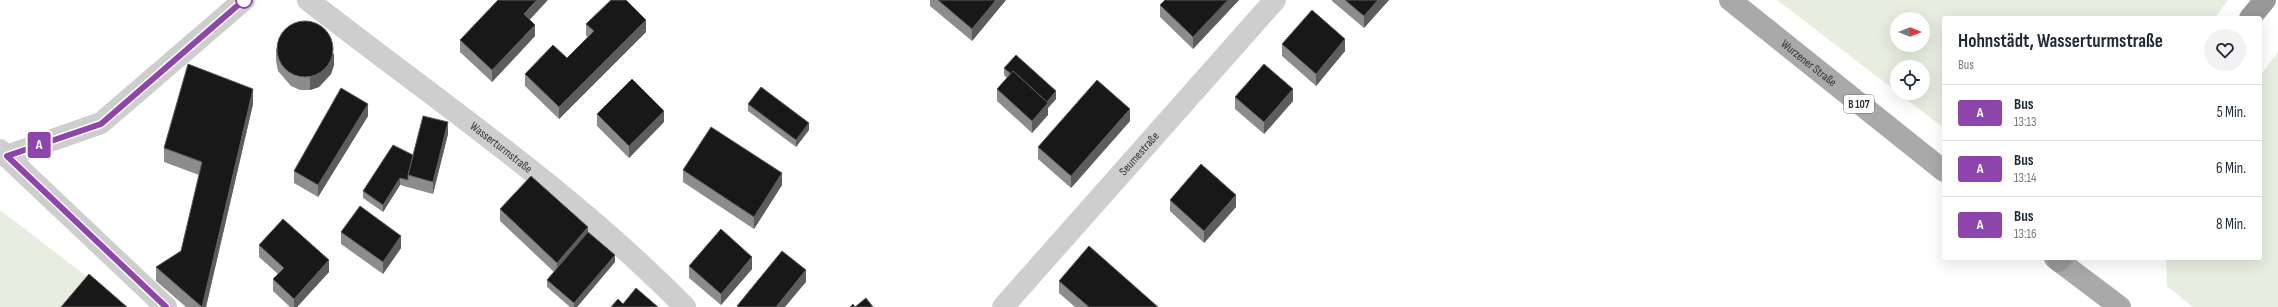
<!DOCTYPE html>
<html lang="de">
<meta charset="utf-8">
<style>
:root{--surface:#fff;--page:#f2f2f3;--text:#1f2937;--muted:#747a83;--line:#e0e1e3}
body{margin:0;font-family:"Sofia Sans Condensed",sans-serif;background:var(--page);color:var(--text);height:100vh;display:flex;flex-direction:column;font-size:15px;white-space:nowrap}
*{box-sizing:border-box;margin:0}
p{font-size:13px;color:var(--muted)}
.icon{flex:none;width:22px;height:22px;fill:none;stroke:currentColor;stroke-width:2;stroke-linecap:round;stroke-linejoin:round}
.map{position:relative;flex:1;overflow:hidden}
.drawer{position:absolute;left:1942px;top:16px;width:320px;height:244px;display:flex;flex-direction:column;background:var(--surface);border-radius:4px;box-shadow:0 4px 16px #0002}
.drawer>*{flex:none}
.badge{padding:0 8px;border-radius:3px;font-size:14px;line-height:26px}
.needle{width:26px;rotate:90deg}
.buttons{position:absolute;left:1890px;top:12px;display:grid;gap:8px}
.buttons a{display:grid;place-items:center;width:40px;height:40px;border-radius:50%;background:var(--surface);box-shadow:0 4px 16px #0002;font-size:20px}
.map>.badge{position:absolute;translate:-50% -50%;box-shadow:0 0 0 2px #fff}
.round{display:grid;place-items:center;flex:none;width:42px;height:42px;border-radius:21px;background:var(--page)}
.summary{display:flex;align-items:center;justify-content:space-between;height:68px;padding:0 16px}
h1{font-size:19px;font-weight:700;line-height:30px}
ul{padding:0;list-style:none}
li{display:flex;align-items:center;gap:12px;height:56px;padding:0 16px;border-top:1px solid var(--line)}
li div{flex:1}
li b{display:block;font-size:15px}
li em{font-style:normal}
li .badge{min-width:44px;font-weight:700;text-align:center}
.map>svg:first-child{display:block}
</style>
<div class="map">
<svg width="2278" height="307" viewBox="0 0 2278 307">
<rect width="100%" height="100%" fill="#fff"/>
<g fill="#e7eee0" fill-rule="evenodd">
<path d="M 1777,0 L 2228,0 L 2215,18 L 1944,18 L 1944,128 L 1898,93 L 1923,93 L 1923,67 L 1897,67 L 1897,92 ZM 1897,19 L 1923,19 L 1923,45 L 1897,45 Z"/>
<path d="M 2278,52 L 2278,307 L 2193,307 L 2167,286 L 2166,258 L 2260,258 L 2260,76 Z"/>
<path d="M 0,210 L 103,289 L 89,307 L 0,307 Z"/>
</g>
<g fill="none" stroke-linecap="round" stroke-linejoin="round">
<g stroke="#cecece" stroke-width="22">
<path id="s1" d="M 308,0 C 436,100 571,191 685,307"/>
<path d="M 0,150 L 166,307"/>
<path d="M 7,156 L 101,123 L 244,0"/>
<path id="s2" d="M 1003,307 L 1275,0"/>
</g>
<g stroke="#a9a9a9" stroke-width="22">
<path id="s3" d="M 1730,0 L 1944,171"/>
<path d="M 2055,258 L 2120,307"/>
</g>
<g stroke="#989898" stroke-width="22">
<path d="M 2250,18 L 2265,0"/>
<path d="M 2059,261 L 2061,258"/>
</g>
</g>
<g fill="#8c8c8c">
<path d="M 930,0 L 1006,0 L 972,41 L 930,6 Z"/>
<path d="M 1165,0 L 1239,0 L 1193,49 L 1160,17 L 1160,5 Z"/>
<path d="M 1332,0 L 1389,0 L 1364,28 L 1332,1 Z"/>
<path d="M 586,24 L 646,32 L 559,119 L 525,86 L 525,74 L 567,58 L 588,37 L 586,36 Z"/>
<path d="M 535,36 L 492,82 L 460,52 L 460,40 Z"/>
<path d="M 1282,44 L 1345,51 L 1316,86 L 1282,56 Z"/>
<path d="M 276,49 L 334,65 L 331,74 L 319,87 L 310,90 L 300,90 L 291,86 L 278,71 L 276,61 Z"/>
<path d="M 1004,68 L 1056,99 L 1048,108 L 1048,115 L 1032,133 L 997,101 L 997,89 L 1007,78 L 1004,75 Z"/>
<path d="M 1235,97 L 1293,101 L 1264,134 L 1235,109 Z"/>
<path d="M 253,104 L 206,307 L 186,307 L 156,281 L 156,267 L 181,251 L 199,175 L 164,162 L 164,148 Z"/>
<path d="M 748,104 L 809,130 L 796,147 L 748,111 Z"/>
<path d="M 597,114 L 664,122 L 629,158 L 597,126 Z"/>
<path d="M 368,116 L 318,197 L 294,183 L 294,171 Z"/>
<path d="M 1130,121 L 1071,188 L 1038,159 L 1038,147 Z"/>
<path d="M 448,134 L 433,194 L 400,185 L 383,212 L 363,198 L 363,191 L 413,155 Z"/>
<path d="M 683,170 L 782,185 L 754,229 L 683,182 Z"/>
<path d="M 1170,200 L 1236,207 L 1204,243 L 1170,211 Z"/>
<path d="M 500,209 L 588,232 L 615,262 L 577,307 L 570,307 L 547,287 L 547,280 L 554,272 L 500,221 Z"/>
<path d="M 341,232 L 401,248 L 383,274 L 341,244 Z"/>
<path d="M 259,245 L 329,272 L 297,307 L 290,307 L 273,291 L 273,279 L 278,274 L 259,257 Z"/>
<path d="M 689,266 L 752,269 L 721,305 L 689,278 Z"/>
<path d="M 1059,281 L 1158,307 L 1075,307 L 1059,293 Z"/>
</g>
<g fill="#5d5d5d">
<path d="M 537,0 L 548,0 L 524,26 L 524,14 Z"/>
<path d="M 996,0 L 1006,0 L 972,41 L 972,29 Z"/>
<path d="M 1228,0 L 1239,0 L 1193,49 L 1193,37 Z"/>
<path d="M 1378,0 L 1389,0 L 1364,28 L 1364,16 Z"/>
<path d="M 646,20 L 646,32 L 559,119 L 559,107 Z"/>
<path d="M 535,25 L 535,36 L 492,82 L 492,70 Z"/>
<path d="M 1345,39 L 1345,51 L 1316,86 L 1316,74 Z"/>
<path d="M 334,53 L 334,65 L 331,74 L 319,87 L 310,90 L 310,78 Z"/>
<path d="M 253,89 L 253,104 L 206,307 L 202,307 Z"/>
<path d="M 1293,89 L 1293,101 L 1264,134 L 1264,122 Z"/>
<path d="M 1056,91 L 1056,99 L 1048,108 L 1048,115 L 1032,133 L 1032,121 L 1045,104 Z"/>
<path d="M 368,104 L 368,116 L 318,197 L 318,185 Z"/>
<path d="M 1130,109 L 1130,121 L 1071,188 L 1071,176 Z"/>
<path d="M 664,111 L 664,122 L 629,158 L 629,146 Z"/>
<path d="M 448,122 L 448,134 L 433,194 L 433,182 Z"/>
<path d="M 809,123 L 809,130 L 796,147 L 796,140 Z"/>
<path d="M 782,173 L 782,185 L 754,229 L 754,217 Z"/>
<path d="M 400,178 L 400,185 L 383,212 L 383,205 Z"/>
<path d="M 1236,195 L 1236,207 L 1204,243 L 1204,231 Z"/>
<path d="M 588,227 L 588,239 L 557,275 L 557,263 Z"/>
<path d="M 401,236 L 401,248 L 383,274 L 383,262 Z"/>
<path d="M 615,255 L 615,262 L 577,307 L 574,307 L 574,303 Z"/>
<path d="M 752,257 L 752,269 L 721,305 L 721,294 Z"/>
<path d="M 329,260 L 329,272 L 297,307 L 294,307 L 294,299 Z"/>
<path d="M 806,270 L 806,282 L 785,307 L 776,307 Z"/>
</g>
<g fill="#181818" stroke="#5d5d5d">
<path d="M 498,0 L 537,0 L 524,14 L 535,25 L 492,70 L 460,40 Z"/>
<path d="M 611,0 L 626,0 L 646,20 L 559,107 L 525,74 L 553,45 L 567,58 L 594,31 L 586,24 Z"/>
<path d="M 938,0 L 996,0 L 972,29 Z"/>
<path d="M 1165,0 L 1228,0 L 1193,37 L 1160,5 Z"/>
<path d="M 1345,0 L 1378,0 L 1364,16 Z"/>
<path d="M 1312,10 L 1345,39 L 1316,74 L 1282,44 Z"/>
<circle cx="305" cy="49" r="28"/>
<path d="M 1016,55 L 1056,91 L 1047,102 L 1013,71 L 1011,74 L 1004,68 Z"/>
<path d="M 188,64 L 253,89 L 202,307 L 156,267 L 181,251 L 202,162 L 164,148 Z"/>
<path d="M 1264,64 L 1293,89 L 1264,122 L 1235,97 Z"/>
<path d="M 1013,71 L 1048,103 L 1032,121 L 997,89 Z"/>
<path d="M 632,79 L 664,111 L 629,146 L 597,114 Z"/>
<path d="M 1097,80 L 1130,109 L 1071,176 L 1038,147 Z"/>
<path d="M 761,87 L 809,123 L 796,140 L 748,104 Z"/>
<path d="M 341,88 L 368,104 L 318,185 L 294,171 Z"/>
<path d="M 423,116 L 448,122 L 433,182 L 408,175 Z"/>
<path d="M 711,127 L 782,173 L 754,217 L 683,170 Z"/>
<path d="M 393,145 L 413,155 L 408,175 L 408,180 L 400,178 L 383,205 L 363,191 Z"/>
<path d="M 1201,164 L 1236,195 L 1204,231 L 1170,200 Z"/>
<path d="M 531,176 L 588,227 L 557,263 L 500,209 Z"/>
<path d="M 360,206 L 401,236 L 383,262 L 341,232 Z"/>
<path d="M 283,219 L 329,260 L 294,299 L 273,279 L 284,268 L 259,245 Z"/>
<path d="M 721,229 L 752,257 L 721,294 L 689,266 Z"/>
<path d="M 588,232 L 615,255 L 574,303 L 547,280 Z"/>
<path d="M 1089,246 L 1158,307 L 1089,307 L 1059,281 Z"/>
<path d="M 782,251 L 806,270 L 776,307 L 738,307 L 737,306 Z"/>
<path d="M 89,274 L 127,307 L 61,307 Z"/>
<path d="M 636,288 L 658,307 L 611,307 L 618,299 L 623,304 Z"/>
<path d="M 866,298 L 873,307 L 855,307 Z"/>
<path d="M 853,304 L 855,307 L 850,307 Z"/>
</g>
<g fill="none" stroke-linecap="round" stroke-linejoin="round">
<g stroke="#fff" stroke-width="9">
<path id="line" d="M 166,307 L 7,156 L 101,124 L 244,0"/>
</g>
<use href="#line" stroke="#8e44ad" stroke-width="6"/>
</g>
<circle fill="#fff" stroke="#8e44ad" stroke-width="2" cx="244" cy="0" r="8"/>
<g text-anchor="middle" stroke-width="4" stroke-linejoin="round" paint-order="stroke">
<rect fill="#fff" stroke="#6f6f6f" stroke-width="1" x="1844" y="95" width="30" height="18" rx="3"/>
<g font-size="11" font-weight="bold" fill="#313131">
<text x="1859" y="108">B 107</text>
</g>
<g font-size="12" fill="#313131" stroke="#fff">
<text dy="4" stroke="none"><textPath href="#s3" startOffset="101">Wurzener Straße</textPath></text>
<text dy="4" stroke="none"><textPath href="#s1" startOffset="243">Wasserturmstraße</textPath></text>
<text dy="4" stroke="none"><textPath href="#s2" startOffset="205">Seumestraße</textPath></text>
</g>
</g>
</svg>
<div class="buttons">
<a><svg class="needle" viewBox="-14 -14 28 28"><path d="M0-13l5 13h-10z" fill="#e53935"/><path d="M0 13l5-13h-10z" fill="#747a83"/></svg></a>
<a><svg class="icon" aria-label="locate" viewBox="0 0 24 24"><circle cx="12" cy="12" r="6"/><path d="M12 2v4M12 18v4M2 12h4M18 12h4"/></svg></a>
</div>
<b class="badge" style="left:39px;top:145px;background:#8e44ad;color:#fff">A</b>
<section class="drawer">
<div class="summary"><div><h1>Hohnstädt, Wasserturmstraße</h1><p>Bus</p></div><a class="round"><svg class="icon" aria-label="heart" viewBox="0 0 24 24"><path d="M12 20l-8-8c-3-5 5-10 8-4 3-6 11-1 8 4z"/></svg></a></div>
<ul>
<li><span class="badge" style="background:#8e44ad;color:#fff">A</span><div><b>Bus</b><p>13:13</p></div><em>5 Min.</em></li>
<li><span class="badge" style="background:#8e44ad;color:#fff">A</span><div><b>Bus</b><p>13:14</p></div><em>6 Min.</em></li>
<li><span class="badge" style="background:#8e44ad;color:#fff">A</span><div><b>Bus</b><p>13:16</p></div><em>8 Min.</em></li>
</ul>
</section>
</div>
